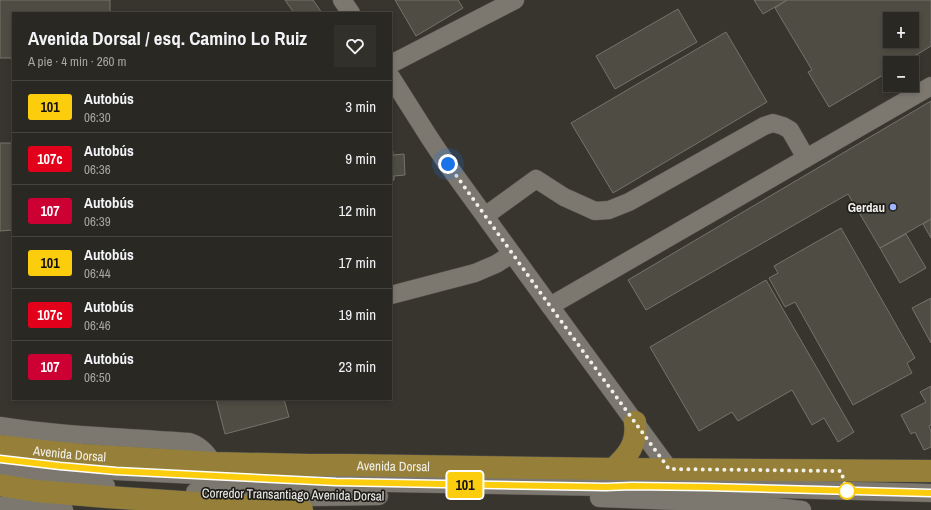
<!DOCTYPE html>
<html lang="es">
<meta charset="utf-8">
<style>
:root{--surface:#2a2822;--page:#32302a;--text:#f1f3f6;--muted:#a5a6a5;--line:#464440}
body{margin:0;font-family:"Archivo Narrow",sans-serif;background:var(--page);color:var(--text);height:100vh;display:flex;flex-direction:column;font-size:15px;white-space:nowrap}
*{box-sizing:border-box;margin:0}
p{font-size:13px;color:var(--muted)}
.icon{flex:none;width:22px;height:22px;fill:none;stroke:currentColor;stroke-width:2;stroke-linecap:round;stroke-linejoin:round}
.map{position:relative;flex:1;overflow:hidden}
.side{position:absolute;left:12px;top:12px;width:380px;height:388px;display:flex;flex-direction:column;background:var(--surface);border-radius:0px;box-shadow:0 2px 6px #0003,0 0 0 1px var(--line)}
.side>*{flex:none}
.badge{padding:0 8px;border-radius:3px;font-size:14px;line-height:26px}
.controls{position:absolute;left:883px;top:12px;display:grid;gap:8px}
.controls a{display:grid;place-items:center;width:36px;height:36px;border-radius:0px;background:var(--surface);box-shadow:0 2px 6px #0003,0 0 0 1px var(--line);font-size:20px}
.you{position:absolute;width:20px;height:20px;margin:-10px;border:3px solid #fff;border-radius:50%;background:#1a73e8;box-shadow:0 0 0 6px #1a73e833}
.map>.badge{position:absolute;translate:-50% -50%;box-shadow:0 0 0 2px #fff}
.round{display:grid;place-items:center;flex:none;width:42px;height:42px;border-radius:0px;background:var(--page)}
.head{display:flex;align-items:center;justify-content:space-between;height:68px;padding:0 16px}
h1{font-size:19px;font-weight:800;line-height:30px}
ul{padding:0;list-style:none}
li{display:flex;align-items:center;gap:12px;height:52px;padding:0 16px;border-top:1px solid var(--line)}
li div{flex:1}
li b{display:block;font-size:15px}
li em{font-style:normal}
li .badge{min-width:44px;font-weight:700;text-align:center}
.map>svg:first-child{display:block}
</style>
<div class="map">
<svg width="931" height="510" viewBox="0 0 931 510">
<rect width="100%" height="100%" fill="#38352e"/>
<g fill="#4e4c43" stroke="#76736b" fill-rule="evenodd">
<path d="M 0,0 L 110,0 L 110,13 L 13,13 L 13,58 L 0,58 Z"/>
<path d="M 285,0 L 313,0 L 322,13 L 294,13 Z"/>
<path d="M 395,0 L 458,0 L 463,8 L 416,36 Z"/>
<path d="M 754,0 L 787,0 L 763,14 Z"/>
<path d="M 787,0 L 931,0 L 931,46 L 903,63 L 890,63 L 890,71 L 829,107 L 808,72 L 812,70 L 775,8 ZM 890,19 L 912,19 L 912,41 L 890,41 Z"/>
<path d="M 678,9 L 697,42 L 615,89 L 596,56 Z"/>
<path d="M 726,32 L 767,102 L 613,193 L 571,123 Z"/>
<path d="M 931,101 L 931,219 L 880,248 L 848,194 L 646,310 L 628,280 Z"/>
<path d="M 0,143 L 13,143 L 13,230 L 0,231 Z"/>
<path d="M 391,151 L 393,151 L 393,155 L 404,154 L 405,175 L 394,176 L 394,180 L 391,181 Z"/>
<path d="M 931,219 L 931,238 L 923,224 Z"/>
<path d="M 841,228 L 915,358 L 907,363 L 912,373 L 853,405 L 795,302 L 785,307 L 769,278 L 778,273 L 774,266 Z"/>
<path d="M 906,234 L 926,268 L 900,283 L 880,248 Z"/>
<path d="M 766,280 L 854,432 L 838,442 L 824,418 L 812,425 L 792,390 L 738,421 L 732,412 L 699,431 L 650,347 Z"/>
<path d="M 931,298 L 931,343 L 912,308 Z"/>
<path d="M 931,386 L 931,425 L 929,426 L 931,431 L 931,447 L 924,450 L 915,432 L 911,434 L 901,415 L 926,402 L 920,392 Z"/>
<path d="M 216,399 L 284,399 L 289,417 L 225,434 Z"/>
</g>
<g fill="none" stroke-linecap="round" stroke-linejoin="round">
<g stroke="#56544d" stroke-width="19">
<g id="minor">
<path d="M 342,0 L 351,13"/>
<path d="M 391,64 L 515,0"/>
<path d="M 391,77 L 429,137 L 447,164 L 550,306 L 675,477"/>
<path d="M 485,216 L 536,179 L 564,197 L 595,211 L 609,210 L 629,202 L 764,126 L 773,123 L 783,126 L 790,130 L 806,158"/>
<path d="M 391,295 L 475,273 L 496,264 L 512,254"/>
<path d="M 550,306 L 931,86"/>
<path d="M 0,426 C 63,436 126,437 189,442 C 200,445 207,453 213,463"/>
<path d="M 0,459 L 60,466 L 116,471 L 336,482 L 605,487 L 633,486 L 707,487 L 931,493"/>
<path d="M 0,473 L 106,486"/>
<path d="M 195,492 L 316,497 L 379,496"/>
<path d="M 599,498 L 728,503 L 747,504 L 802,510"/>
<path d="M 0,506 L 5,505 L 11,505 L 64,510"/>
</g>
</g>
<g stroke="#56544d" stroke-width="23">
<g id="major">
<path id="s1" d="M 0,446 L 42,451 L 82,455 L 213,463 L 309,465 L 347,465 L 613,469 L 931,471"/>
<path d="M 613,469 C 628,456 638,443 635,422"/>
<path d="M 0,485 L 36,491 L 107,497 L 302,510"/>
</g>
</g>
<use href="#minor" stroke="#7c7870" stroke-width="18"/>
<use href="#major" stroke="#968039" stroke-width="22"/>
</g>
<g fill="none" stroke-linecap="round" stroke-linejoin="round">
<g stroke="#fff" stroke-width="9">
<path id="line" d="M 0,459 L 60,466 L 116,471 L 336,482 L 606,487 L 632,486 L 707,487 L 931,493"/>
</g>
<use href="#line" stroke="#fccd0d" stroke-width="6"/>
<path stroke="#f2f0eb" stroke-width="4" stroke-dasharray="0 7.2" d="M 448,164 L 550,306 L 669,469 L 841,471 L 847,491"/>
</g>
<circle fill="#9eb4fd" stroke="#1e1d1a" stroke-width="1.5" cx="893" cy="207" r="4"/>
<circle fill="#fff" stroke="#fccd0d" stroke-width="2" cx="847" cy="491" r="8"/>
<g text-anchor="middle" stroke-width="3.5" stroke-linejoin="round" paint-order="stroke">
<g font-size="13" font-weight="bold" fill="#f2f0eb" stroke="#1e1d1a" text-anchor="end">
<text x="885" y="212">Gerdau</text>
</g>
<g font-size="13" fill="#f2f0eb" stroke="#1e1d1a">
<text dy="5" stroke="none"><textPath href="#s1" startOffset="70">Avenida Dorsal</textPath></text>
<text dy="5" stroke="none"><textPath href="#s1" startOffset="394">Avenida Dorsal</textPath></text>
<text transform="translate(293 494) rotate(1)" y="5">Corredor Transantiago Avenida Dorsal</text>
</g>
</g>
</svg>
<div class="controls">
<a>+</a>
<a>−</a>
</div>
<div class="you" style="left:448px;top:164px"></div>
<b class="badge" style="left:465px;top:485px;background:#fccd0d;color:#111">101</b>
<section class="side">
<div class="head"><div><h1>Avenida Dorsal / esq. Camino Lo Ruiz</h1><p>A pie · 4 min · 260 m</p></div><a class="round"><svg class="icon" aria-label="heart" viewBox="0 0 24 24"><path d="M12 20l-8-8c-3-5 5-10 8-4 3-6 11-1 8 4z"/></svg></a></div>
<ul>
<li><span class="badge" style="background:#fccd0d;color:#111">101</span><div><b>Autobús</b><p>06:30</p></div><em>3 min</em></li>
<li><span class="badge" style="background:#e2001a;color:#fff">107c</span><div><b>Autobús</b><p>06:36</p></div><em>9 min</em></li>
<li><span class="badge" style="background:#c03;color:#fff">107</span><div><b>Autobús</b><p>06:39</p></div><em>12 min</em></li>
<li><span class="badge" style="background:#fccd0d;color:#111">101</span><div><b>Autobús</b><p>06:44</p></div><em>17 min</em></li>
<li><span class="badge" style="background:#e2001a;color:#fff">107c</span><div><b>Autobús</b><p>06:46</p></div><em>19 min</em></li>
<li><span class="badge" style="background:#c03;color:#fff">107</span><div><b>Autobús</b><p>06:50</p></div><em>23 min</em></li>
</ul>
</section>
</div>
